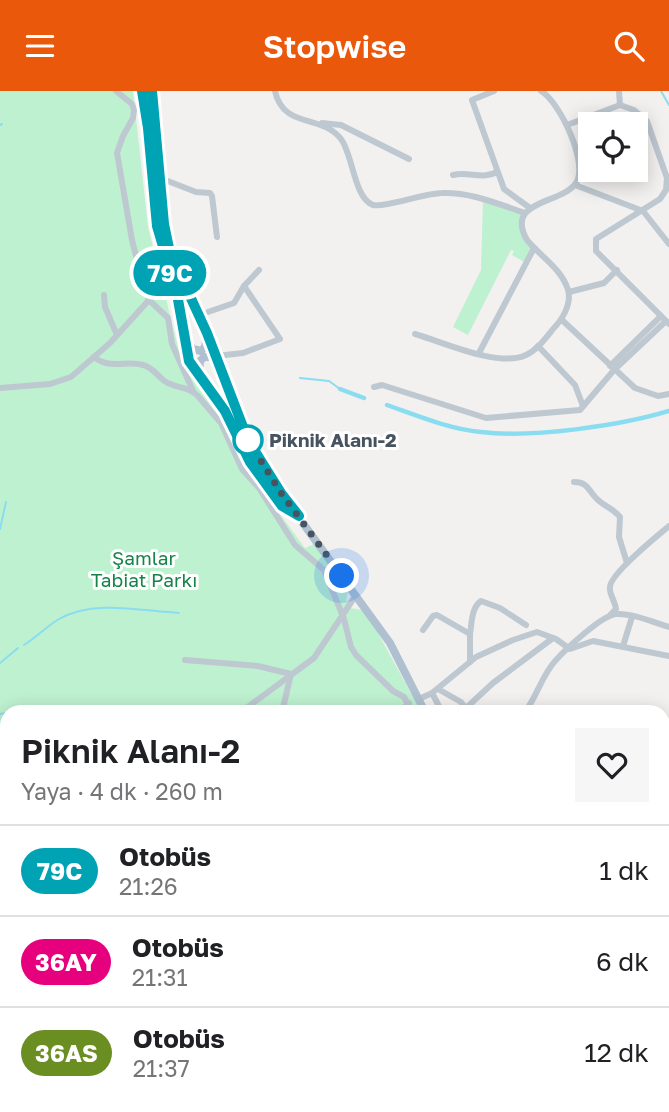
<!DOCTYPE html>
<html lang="tr">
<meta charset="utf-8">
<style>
:root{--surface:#fff;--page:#f6f6f6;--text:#202124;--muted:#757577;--line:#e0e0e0;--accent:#ea580c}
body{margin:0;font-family:"Golos Text",sans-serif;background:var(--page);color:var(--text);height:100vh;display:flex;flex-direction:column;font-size:26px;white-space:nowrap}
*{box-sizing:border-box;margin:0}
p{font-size:23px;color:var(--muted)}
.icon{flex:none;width:38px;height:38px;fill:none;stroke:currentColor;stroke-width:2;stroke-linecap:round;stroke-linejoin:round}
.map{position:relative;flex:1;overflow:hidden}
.sheet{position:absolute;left:0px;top:614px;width:670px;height:408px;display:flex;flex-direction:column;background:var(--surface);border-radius:21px 21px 0 0;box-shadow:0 4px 18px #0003}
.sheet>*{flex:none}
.badge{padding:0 14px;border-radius:23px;font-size:24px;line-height:46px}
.controls{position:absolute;left:578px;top:21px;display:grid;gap:14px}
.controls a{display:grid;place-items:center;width:70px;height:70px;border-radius:0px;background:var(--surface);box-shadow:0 4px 18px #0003;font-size:35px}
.you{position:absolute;width:35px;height:35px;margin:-18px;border:5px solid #fff;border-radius:50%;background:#1a73e8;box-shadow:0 0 0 10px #1a73e833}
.map>.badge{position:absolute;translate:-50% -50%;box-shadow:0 0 0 4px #fff}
.round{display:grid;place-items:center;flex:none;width:74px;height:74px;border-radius:0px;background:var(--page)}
.overview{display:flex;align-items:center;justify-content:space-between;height:119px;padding:0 21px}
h1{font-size:33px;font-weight:600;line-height:52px}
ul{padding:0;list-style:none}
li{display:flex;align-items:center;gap:21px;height:91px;padding:0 21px;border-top:2px solid var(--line)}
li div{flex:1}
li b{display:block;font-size:26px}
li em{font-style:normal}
li .badge{min-width:77px;font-weight:700;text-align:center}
header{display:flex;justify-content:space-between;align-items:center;height:91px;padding:0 21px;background:var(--accent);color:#fff;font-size:32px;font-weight:600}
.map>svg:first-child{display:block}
</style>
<header><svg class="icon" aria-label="menu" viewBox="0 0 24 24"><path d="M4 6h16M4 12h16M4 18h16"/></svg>Stopwise<svg class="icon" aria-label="search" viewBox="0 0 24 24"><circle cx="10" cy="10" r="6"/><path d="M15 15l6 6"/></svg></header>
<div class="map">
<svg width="669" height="1021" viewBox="0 0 669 1021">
<rect width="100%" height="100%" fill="#f3f0f0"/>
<g fill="#bef1d0">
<path d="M 0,0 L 133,0 L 148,136 L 180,264 L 224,331 L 245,376 L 305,457 L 314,453 L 348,500 L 346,509 L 350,517 L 362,519 L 378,542 L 421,621 L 7,621 L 7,1015 L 440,1015 L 440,1021 L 0,1021 Z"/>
<path d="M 483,108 L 525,122 L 522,135 L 534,157 L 526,172 L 512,164 L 514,160 L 511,159 L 468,244 L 453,236 L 481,179 Z"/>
<path d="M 528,1015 L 572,1015 L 576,1021 L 528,1021 Z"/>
</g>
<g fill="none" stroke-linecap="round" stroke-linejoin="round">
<g stroke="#8addf0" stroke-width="2">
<path d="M 661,0 L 669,14"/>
<path d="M 0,34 L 2,33"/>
<path d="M 300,287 L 329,290 L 340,298"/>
<path d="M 0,438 L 6,411"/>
<path d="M 24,554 C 37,546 47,535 59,528 C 94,508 141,520 179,522"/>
<path d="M 0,572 L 18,557"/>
<path d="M 0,623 L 7,622"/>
</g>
<g stroke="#8addf0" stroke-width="4.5">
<path d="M 340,298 L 364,307"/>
<path d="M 387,314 C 418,325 449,338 481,341 C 533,347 619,335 669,320"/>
</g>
<g stroke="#bec8d0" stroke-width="6">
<path d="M 116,0 L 132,13 L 134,19 L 133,27 L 123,45 L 117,62 L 132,149 L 143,193 L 149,209 L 168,227 L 172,253 L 193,300"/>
<path d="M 275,0 C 283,38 322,23 341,48 C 353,64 354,107 373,114 C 384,117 425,102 442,102 C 471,101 498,113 525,122"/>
<path d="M 494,0 L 472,9 L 504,98 L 530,117"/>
<path d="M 619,0 L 620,14"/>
<path d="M 322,32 L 341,34 L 409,68"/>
<path d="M 567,34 L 620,14 L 634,19 L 647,30 L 667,87 L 666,99 L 660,108 L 596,148 L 596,160 L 669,233"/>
<path d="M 453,84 C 468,80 482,89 497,81"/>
<path d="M 160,87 L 196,101 L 210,102 L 212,105 L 217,146"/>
<path d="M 575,94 L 643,120 L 669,153"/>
<path d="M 244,195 L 259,179"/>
<path d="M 569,201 L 604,192 L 617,179"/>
<path d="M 104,204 L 105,216 L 117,244"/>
<path d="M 208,221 L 234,212 L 244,195 L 280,248 L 243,262 L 216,265"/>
<path d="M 562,229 L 635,297 L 658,305 L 669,303"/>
<path d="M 415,243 C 443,251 499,277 526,264 C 537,259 545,248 553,238 C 562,229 572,213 568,199 C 562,178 540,165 527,149 C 504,109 562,113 576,92 C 589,73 560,11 541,0"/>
<path d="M 538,255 L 575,294 L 583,315"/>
<path d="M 479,262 L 534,157"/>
<path d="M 94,266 C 110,279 126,269 143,274 C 153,276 158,286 166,291 C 176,297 189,296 197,304 L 221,332 L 242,378 L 259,397 L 295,454 L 324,479 L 344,528 L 351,556 L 356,564 L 393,600 L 404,606 L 412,621"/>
<path d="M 610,275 L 661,225"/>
<path d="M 374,296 L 382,294 L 486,327 L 580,319 L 614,279 L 666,230"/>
<path d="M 0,297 L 50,293 L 71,286 L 110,252 L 149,209 L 163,197 L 174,192"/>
<path d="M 574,391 C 588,391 588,399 596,407 C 603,415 613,417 620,426 L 619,446 L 627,472"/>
<path d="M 611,523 L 616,518 C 615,510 609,503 610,496 C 610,483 657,445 669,435"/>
<path d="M 423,539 L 433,525 L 437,524 L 470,543 L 470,571"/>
<path d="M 470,543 C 472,532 471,517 481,510 L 500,517 L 526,534"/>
<path d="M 623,555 L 632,526"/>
<path d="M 185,569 L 258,575 L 291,583 L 282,621"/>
<path d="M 438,598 L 461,611 L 468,621"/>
<path d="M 432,602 L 442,621"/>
<path d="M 419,608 L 432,602 L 476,566 L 513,549 L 537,541 L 556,548 L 570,558 L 593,550 L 669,565"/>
<path d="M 466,617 L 493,592 L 553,547"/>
<path d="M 364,619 L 369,621"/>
<path d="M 241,621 L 314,567 L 356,504"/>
<path d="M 377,621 L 401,619 L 409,612"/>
<path d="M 505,621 L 509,619 L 517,621"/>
<path d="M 525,621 C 537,605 542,584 556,569 C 566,558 602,524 616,523 C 632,522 653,531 669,536"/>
<path d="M 0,810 L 7,805"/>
<path d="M 0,833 L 7,830"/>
<path d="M 663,857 L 669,863"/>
<path d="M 663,984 L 669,995"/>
<path d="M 492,1015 L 493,1021"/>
</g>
<g stroke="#afc1d0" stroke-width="8">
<path d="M 142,0 L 148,37 L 157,135 L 177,203 L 189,270 L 224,320 L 250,371 L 282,415 L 293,422"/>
<path d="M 152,0 L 164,133 L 170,162 L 204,236 L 248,349 L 281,402 L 390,552 L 425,621"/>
<path d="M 185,249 L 193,258 L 201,260 L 205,256 L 207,243"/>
<path d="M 199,283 L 200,270 L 204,266 L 212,266 L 218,273"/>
<path d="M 588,1015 L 590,1021"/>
</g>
</g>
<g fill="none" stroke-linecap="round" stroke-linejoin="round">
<g stroke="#fff" stroke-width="16">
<path id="line" d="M 142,0 L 148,37 L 157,135 L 177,203 L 189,270 L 225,320 L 250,371 L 282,415 L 299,425 L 281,402 L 248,349 L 207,242 L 170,162 L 164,133 L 152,0"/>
</g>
<use href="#line" stroke="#00a3b4" stroke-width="10"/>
<path stroke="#47545f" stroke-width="7" stroke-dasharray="0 12.6" d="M 248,349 L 281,402 L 342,485"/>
</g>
<circle fill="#fff" stroke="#00a3b4" stroke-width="3.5" cx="248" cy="349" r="14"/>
<g text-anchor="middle" stroke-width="6" stroke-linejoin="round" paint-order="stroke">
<g font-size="19" font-weight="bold" fill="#47545f" stroke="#fff" text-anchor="start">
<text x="269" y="356">Piknik Alanı-2</text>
</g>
<g font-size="19" fill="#148449" stroke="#fff">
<text x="144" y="474">Şamlar<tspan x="144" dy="22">Tabiat Parkı</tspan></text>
</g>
</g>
</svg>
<div class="controls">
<a><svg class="icon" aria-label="locate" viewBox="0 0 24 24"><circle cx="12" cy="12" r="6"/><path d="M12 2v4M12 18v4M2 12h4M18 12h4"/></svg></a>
</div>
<div class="you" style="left:342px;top:485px"></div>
<b class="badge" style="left:170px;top:182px;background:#00a3b4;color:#fff">79C</b>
<section class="sheet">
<div class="overview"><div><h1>Piknik Alanı-2</h1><p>Yaya · 4 dk · 260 m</p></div><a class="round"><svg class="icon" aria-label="heart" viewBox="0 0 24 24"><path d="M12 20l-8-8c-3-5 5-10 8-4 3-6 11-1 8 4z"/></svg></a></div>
<ul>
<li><span class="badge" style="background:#00a3b4;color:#fff">79C</span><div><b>Otobüs</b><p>21:26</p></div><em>1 dk</em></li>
<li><span class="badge" style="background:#e6007e;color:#fff">36AY</span><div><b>Otobüs</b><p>21:31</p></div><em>6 dk</em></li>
<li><span class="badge" style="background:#6b8e23;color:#fff">36AS</span><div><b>Otobüs</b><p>21:37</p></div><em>12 dk</em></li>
</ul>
</section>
</div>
